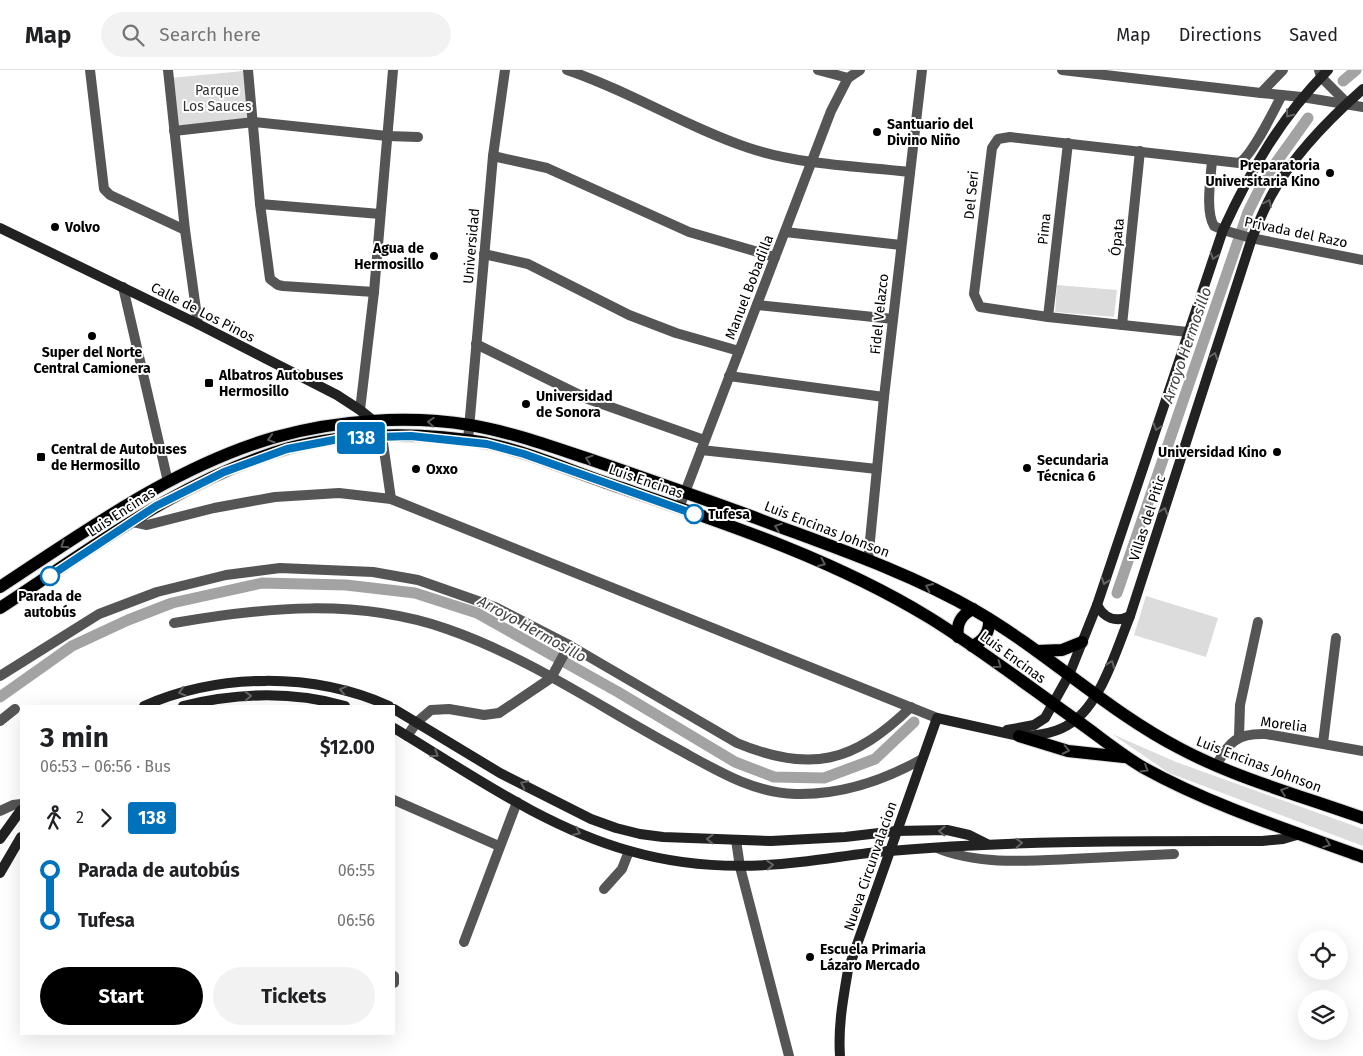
<!DOCTYPE html>
<meta charset="utf-8">
<style>
:root{--surface:#fff;--page:#f2f2f2;--text:#202124;--muted:#757577;--line:#e0e0e0;--accent:#000}
body{margin:0;font-family:"Fira Sans",sans-serif;background:var(--page);color:var(--text);height:100vh;display:flex;flex-direction:column;font-size:19px;white-space:nowrap}
*{box-sizing:border-box;margin:0}
p{font-size:16px;color:var(--muted)}
.icon{flex:none;width:28px;height:28px;fill:none;stroke:currentColor;stroke-width:2;stroke-linecap:round;stroke-linejoin:round}
.map{position:relative;flex:1;overflow:hidden}
.drawer{position:absolute;left:20px;top:635px;width:375px;height:330px;display:flex;flex-direction:column;background:var(--surface);border-radius:0px;box-shadow:0 5px 20px #0002}
.drawer>*{flex:none}
.badge{padding:0 10px;border-radius:4px;font-size:18px;line-height:32px}
.controls{position:absolute;left:1298px;top:860px;display:grid;gap:10px}
.controls a{display:grid;place-items:center;width:50px;height:50px;border-radius:50%;background:var(--surface);box-shadow:0 5px 20px #0002;font-size:25px}
.map>.badge{position:absolute;translate:-50% -50%;box-shadow:0 0 0 2px #fff}
.legs{display:flex;align-items:center;gap:8px;height:55px;padding:0 20px;font-size:16px}
.legs p{margin-inline-start:auto}
.head{display:flex;align-items:center;justify-content:space-between;height:85px;padding:0 20px}
h1{font-size:28px;font-weight:700;line-height:38px}
.button{display:flex;gap:10px;margin-top:auto;padding:10px 20px}
.button a{flex:1;height:58px;border-radius:30px;background:var(--accent);color:#fff;font-size:20px;font-weight:700;line-height:58px;text-align:center}
.button a+a{background:var(--page);color:var(--text)}
ul{padding:0 20px;list-style:none}
li{display:flex;align-items:center;gap:18px;height:50px;font-size:19px}
li i{display:grid;place-items:center;width:8px;height:100%;margin:0 6px;background:currentColor}
li i::after{content:'';width:12px;height:12px;margin:-6px;border:4px solid;border-radius:50%;background:var(--surface)}
li p{margin-inline-start:auto}
li:first-child i{background:linear-gradient(#0000 50%,currentColor 0)}
li:last-child i{background:linear-gradient(currentColor 50%,#0000 0)}
header{display:flex;align-items:center;gap:30px;box-sizing:border-box;height:70px;padding:0 25px;background:var(--surface);border-bottom:1px solid var(--line)}
header strong{font-size:24px}
nav{display:flex;gap:28px;margin-inline-start:auto;font-size:18px}
.search{width:350px;height:45px;background:var(--page);display:flex;align-items:center;gap:12px;box-sizing:border-box;padding:0 18px;border-radius:28px;color:var(--muted);font-size:19px}
.map>svg:first-child{display:block}
</style>
<header>
<strong>Map</strong>
<div class="search"><svg class="icon" aria-label="search" viewBox="0 0 24 24"><circle cx="10" cy="10" r="6"/><path d="M15 15l6 6"/></svg>Search here</div>
<nav><a>Map</a><a>Directions</a><a>Saved</a></nav>
</header>
<div class="map">
<svg width="1363" height="986" viewBox="0 0 1363 986">
<rect width="100%" height="100%" fill="#fff"/>
<g fill="#dcdcdc">
<path d="M 243,1 L 248,49 L 175,56 L 170,8 Z"/>
<path d="M 1057,215 L 1117,220 L 1114,247 L 1055,242 Z"/>
<path d="M 1146,526 L 1218,548 L 1206,587 L 1134,565 Z"/>
<path d="M 1112,664 L 1176,692 L 1363,759 L 1363,776 L 1169,703 Z"/>
</g>
<g fill="none" stroke-linecap="round" stroke-linejoin="round">
<g stroke="#a3a3a3" stroke-width="11">
<path d="M 1343,11 L 1356,0"/>
<path d="M 1117,523 L 1248,142 L 1265,108 L 1308,48"/>
<path d="M 0,627 L 72,576 L 128,550 L 172,533 L 262,513 L 346,515 L 415,523 L 477,543 L 618,622 L 735,692 L 774,707 L 824,708 L 875,689 L 914,652"/>
</g>
<g stroke="#dbdbdb" stroke-width="14">
<g id="primary">
<path d="M 0,517 C 87,460 175,396 276,367 C 337,350 407,345 470,355 C 512,362 552,377 592,390 C 644,408 696,426 748,445 C 824,474 905,500 976,541 C 1047,582 1107,641 1181,679 C 1238,709 1302,726 1363,748"/>
<path d="M 0,538 C 92,478 183,408 289,378 C 348,362 426,362 486,373 C 529,382 571,401 613,415 C 721,452 832,488 930,548 C 980,579 1028,616 1076,650 C 1099,666 1120,684 1144,698 C 1213,736 1289,760 1363,787"/>
<path d="M 958,567 C 956,553 961,545 973,539"/>
<path d="M 972,576 C 984,571 990,562 989,549"/>
<path d="M 1037,581 L 1062,580 L 1082,572"/>
<path d="M 1019,666 L 1068,681 L 1124,687"/>
</g>
</g>
<g stroke="#555" stroke-width="10">
<path d="M 90,0 L 104,119 L 110,125 L 185,160"/>
<path d="M 168,0 L 185,160 L 198,254"/>
<path d="M 248,0 L 260,134 L 270,209 L 278,215 L 283,216 L 374,222"/>
<path d="M 567,0 C 630,21 686,57 749,78 C 800,95 857,96 910,102"/>
<path d="M 818,0 L 848,8 L 860,0"/>
<path d="M 1062,0 L 1261,23 L 1283,0"/>
<path d="M 1319,0 L 1321,7 L 1347,33"/>
<path d="M 1261,23 L 1302,27 L 1363,37"/>
<path d="M 174,61 L 254,52 L 387,66 L 418,67"/>
<path d="M 493,86 L 547,98 L 689,162 L 775,187"/>
<path d="M 1212,90 C 1211,107 1205,141 1214,156 L 1223,160 L 1251,168 L 1363,190"/>
<path d="M 260,134 L 380,144"/>
<path d="M 785,162 L 901,175"/>
<path d="M 484,184 L 528,194 L 629,245 L 676,263 L 739,281"/>
<path d="M 123,217 L 168,412"/>
<path d="M 757,235 L 893,249"/>
<path d="M 1048,247 L 1068,73"/>
<path d="M 1122,255 L 1140,81"/>
<path d="M 1188,262 L 1048,247 L 980,237 L 974,224 L 992,78 L 998,69 L 1010,67 L 1239,93 C 1252,86 1274,40 1282,25"/>
<path d="M 476,274 L 588,329 L 704,370"/>
<path d="M 729,306 L 884,327"/>
<path d="M 360,340 L 374,222 L 393,0"/>
<path d="M 382,366 L 391,429"/>
<path d="M 468,370 L 493,86 L 505,0"/>
<path d="M 701,380 L 877,399"/>
<path d="M 679,438 L 831,41 L 848,8"/>
<path d="M 133,452 L 147,455 L 214,438 L 275,427 L 339,423 L 391,429 L 937,648"/>
<path d="M 868,491 L 884,327 L 922,0"/>
<path d="M 174,553 C 265,537 358,528 447,559 C 528,587 600,637 674,677 C 713,698 751,723 796,724 C 842,725 883,711 922,689"/>
<path d="M 0,606 L 99,544 L 157,522 L 226,505 L 280,498 L 373,502 L 418,510 L 495,537 L 569,575 L 737,673 C 811,704 854,692 911,637"/>
<path d="M 0,651 L 15,639"/>
<path d="M 407,666 L 417,652 L 431,640 L 449,639 L 484,645 L 499,643 L 551,608 L 569,575"/>
<path d="M 1239,667 L 1240,635 L 1258,552"/>
<path d="M 1323,673 L 1336,568"/>
<path d="M 1216,696 C 1229,671 1238,663 1266,664 L 1363,681"/>
<path d="M 394,730 L 499,776"/>
<path d="M 0,741 L 13,735 L 21,734"/>
<path d="M 736,770 L 740,797 L 789,986"/>
<path d="M 937,778 C 977,795 1028,791 1070,789 C 1105,787 1139,786 1174,784"/>
<path d="M 604,819 L 622,799 L 629,781"/>
<path d="M 464,872 L 517,732"/>
<path d="M 394,906 L 394,913"/>
</g>
<g stroke="#222" stroke-width="10">
<path d="M 0,158 L 198,254 L 337,325 L 360,340 L 375,352 L 382,366"/>
<path d="M 1097,535 C 1104,548 1116,553 1130,546"/>
<path d="M 144,636 C 219,603 313,602 389,636"/>
<path d="M 183,636 C 236,623 292,621 345,636"/>
<path d="M 394,639 L 500,703 L 591,749 L 616,758 L 640,764 L 663,767 L 771,771 L 845,767 L 896,761 L 947,760 L 969,765 L 987,774"/>
<path d="M 394,658 C 469,703 544,757 630,781 C 686,797 743,799 800,792 C 830,789 860,783 890,781 C 1014,770 1138,771 1262,771 L 1283,769 L 1300,764"/>
<path d="M 1007,660 L 1034,655 L 1045,648 L 1069,605 L 1097,535 L 1223,160 C 1250,101 1282,46 1328,0"/>
<path d="M 0,769 L 21,740"/>
<path d="M 0,803 L 21,767"/>
<path d="M 840,986 C 838,956 843,929 848,900 L 937,648 L 1019,666 C 1036,666 1057,663 1071,653 C 1101,634 1117,578 1130,546 L 1252,168 C 1258,154 1264,139 1271,126 C 1293,85 1329,49 1363,19"/>
</g>
<use href="#primary" stroke="#000" stroke-width="12"/>
</g>
<defs><path id="oneway-chevron" d="M-2-3.5L2.5 0L-2 3.5" fill="none" stroke-width="1.6" stroke-linecap="round" stroke-linejoin="round" transform="scale(1.25)"/></defs>
<g stroke="#646464">
<use href="#oneway-chevron" transform="translate(1289 44) rotate(127)"/>
<use href="#oneway-chevron" transform="translate(1268 133) rotate(-65)"/>
<use href="#oneway-chevron" transform="translate(1214 186) rotate(109)"/>
<use href="#oneway-chevron" transform="translate(1214 286) rotate(-72)"/>
<use href="#oneway-chevron" transform="translate(1157 357) rotate(108)"/>
<use href="#oneway-chevron" transform="translate(1164 441) rotate(-72)"/>
<use href="#oneway-chevron" transform="translate(1105 511) rotate(109)"/>
<use href="#oneway-chevron" transform="translate(1111 594) rotate(-68)"/>
<use href="#oneway-chevron" transform="translate(343 620) rotate(-167)"/>
<use href="#oneway-chevron" transform="translate(182 622) rotate(163)"/>
<use href="#oneway-chevron" transform="translate(248 626) rotate(-2)"/>
<use href="#oneway-chevron" transform="translate(435 684) rotate(33)"/>
<use href="#oneway-chevron" transform="translate(524 714) rotate(-154)"/>
<use href="#oneway-chevron" transform="translate(942 761) rotate(-179)"/>
<use href="#oneway-chevron" transform="translate(577 762) rotate(24)"/>
<use href="#oneway-chevron" transform="translate(710 769) rotate(-178)"/>
<use href="#oneway-chevron" transform="translate(1019 773) rotate(-3)"/>
<use href="#oneway-chevron" transform="translate(770 795) rotate(-4)"/>
</g>
<g stroke="#595959">
<use href="#oneway-chevron" transform="translate(431 352) rotate(-177)"/>
<use href="#oneway-chevron" transform="translate(271 369) rotate(163)"/>
<use href="#oneway-chevron" transform="translate(589 389) rotate(-161)"/>
<use href="#oneway-chevron" transform="translate(778 457) rotate(-159)"/>
<use href="#oneway-chevron" transform="translate(64 475) rotate(147)"/>
<use href="#oneway-chevron" transform="translate(822 493) rotate(23)"/>
<use href="#oneway-chevron" transform="translate(929 517) rotate(-155)"/>
<use href="#oneway-chevron" transform="translate(998 595) rotate(36)"/>
<use href="#oneway-chevron" transform="translate(1066 680) rotate(12)"/>
<use href="#oneway-chevron" transform="translate(1145 699) rotate(30)"/>
<use href="#oneway-chevron" transform="translate(1284 721) rotate(-161)"/>
<use href="#oneway-chevron" transform="translate(1327 774) rotate(20)"/>
</g>
<g fill="none" stroke-linecap="round" stroke-linejoin="round">
<g stroke="#fff" stroke-width="11">
<path id="line-1" d="M 50,506 L 156,436 L 224,402 L 287,379 L 344,368 L 411,366 L 487,374 L 524,384 L 694,444"/>
</g>
<use href="#line-1" stroke="#0072bc" stroke-width="8"/>
</g>
<g fill="#000" stroke="#fff" stroke-width="2">
<circle cx="877" cy="62" r="5"/>
<circle cx="1330" cy="103" r="5"/>
<circle cx="55" cy="157" r="5"/>
<circle cx="434" cy="186" r="5"/>
<circle cx="92" cy="266" r="5"/>
<rect x="204" y="308" width="10" height="10" rx="2.5"/>
<circle cx="526" cy="334" r="5"/>
<circle cx="1277" cy="382" r="5"/>
<rect x="36" y="382" width="10" height="10" rx="2.5"/>
<circle cx="1027" cy="398" r="5"/>
<circle cx="416" cy="399" r="5"/>
<circle cx="810" cy="887" r="5"/>
</g>
<g fill="#fff" stroke="#0072bc" stroke-width="2.5">
<circle cx="694" cy="444" r="9"/>
<circle cx="50" cy="506" r="9"/>
</g>
<g text-anchor="middle" stroke-width="4" stroke-linejoin="round" paint-order="stroke">
<g font-size="14" fill="#333" stroke="#fff">
<text x="217" y="25">Parque<tspan x="217" dy="16">Los Sauces</tspan></text>
</g>
<g font-size="14" font-weight="bold" fill="#000" stroke="#fff" text-anchor="start">
<text x="887" y="59">Santuario del<tspan x="887" dy="16">Divino Niño</tspan></text>
<text x="1320" y="100" text-anchor="end">Preparatoria<tspan x="1320" dy="16">Universitaria Kino</tspan></text>
<text x="65" y="162">Volvo</text>
<text x="424" y="183" text-anchor="end">Agua de<tspan x="424" dy="16">Hermosillo</tspan></text>
<text x="92" y="287" text-anchor="middle">Super del Norte<tspan x="92" dy="16">Central Camionera</tspan></text>
<text x="219" y="310">Albatros Autobuses<tspan x="219" dy="16">Hermosillo</tspan></text>
<text x="536" y="331">Universidad<tspan x="536" dy="16">de Sonora</tspan></text>
<text x="51" y="384">Central de Autobuses<tspan x="51" dy="16">de Hermosillo</tspan></text>
<text x="1267" y="387" text-anchor="end">Universidad Kino</text>
<text x="1037" y="395">Secundaria<tspan x="1037" dy="16">Técnica 6</tspan></text>
<text x="426" y="404">Oxxo</text>
<text x="820" y="884">Escuela Primaria<tspan x="820" dy="16">Lázaro Mercado</tspan></text>
</g>
<g font-size="14" fill="#000" stroke="#fff">
<text transform="translate(971 125) rotate(-84)" y="5">Del Seri</text>
<text transform="translate(1044 159) rotate(-84)" y="5">Pima</text>
<text transform="translate(1296 162) rotate(12)" y="5">Privada del Razo</text>
<text transform="translate(1117 167) rotate(-84)" y="5">Ópata</text>
<text transform="translate(471 176) rotate(-85)" y="5">Universidad</text>
<text transform="translate(749 217) rotate(-69)" y="5">Manuel Bobadilla</text>
<text transform="translate(203 242) rotate(27)" y="5">Calle de Los Pinos</text>
<text transform="translate(879 244) rotate(-84)" y="5">Fidel Velazco</text>
<text transform="translate(646 411) rotate(19)" y="5">Luis Encinas</text>
<text transform="translate(121 442) rotate(-33)" y="5">Luis Encinas</text>
<text transform="translate(1147 448) rotate(-72)" y="5">Villas del Pitic</text>
<text transform="translate(827 459) rotate(21)" y="5">Luis Encinas Johnson</text>
<text transform="translate(1013 587) rotate(36)" y="5">Luis Encinas</text>
<text transform="translate(1284 654) rotate(7)" y="5">Morelia</text>
<text transform="translate(1259 694) rotate(21)" y="5">Luis Encinas Johnson</text>
<text transform="translate(870 796) rotate(-71)" y="5">Nueva Circunvalacion</text>
</g>
<g font-size="14" font-weight="bold" fill="#000" stroke="#fff" text-anchor="start">
<text x="708" y="449">Tufesa</text>
<text x="50" y="531" text-anchor="middle">Parada de<tspan x="50" dy="16">autobús</tspan></text>
</g>
<g font-size="15" font-style="italic" fill="#444" stroke="#fff">
<text transform="translate(1187 275) rotate(-71)" y="5">Arroyo Hermosillo</text>
<text transform="translate(532 559) rotate(29)" y="5">Arroyo Hermosillo</text>
</g>
</g>
</svg>
<div class="controls">
<a><svg class="icon" aria-label="locate" viewBox="0 0 24 24"><circle cx="12" cy="12" r="6"/><path d="M12 2v4M12 18v4M2 12h4M18 12h4"/></svg></a>
<a><svg class="icon" aria-label="layers" viewBox="0 0 24 24"><path d="M12 4l9 5-9 5-9-5zM3 14l9 5 9-5"/></svg></a>
</div>
<b class="badge" style="left:361px;top:368px;background:#0072bc;color:#fff">138</b>
<section class="drawer">
<div class="head"><div><h1>3 min</h1><p>06:53 – 06:56 · Bus</p></div><b>$12.00</b></div>
<div class="legs"><svg class="icon" aria-label="walk" viewBox="0 0 24 24"><circle cx="13" cy="4" r="2"/><path d="M13 8l-2 6 4 7M11 14l-3 7M7 12l3-4h3l4 4"/></svg>2<svg class="icon" aria-label="forward" viewBox="0 0 24 24"><path d="M9 5l7 7-7 7"/></svg><b class="badge" style="background:#0072bc;color:#fff">138</b></div>
<ul>
<li><i style="color:#0072bc"></i><b>Parada de autobús</b><p>06:55</p></li>
<li><i style="color:#0072bc"></i><b>Tufesa</b><p>06:56</p></li>
</ul>
<div class="button"><a>Start</a><a>Tickets</a></div>
</section>
</div>
